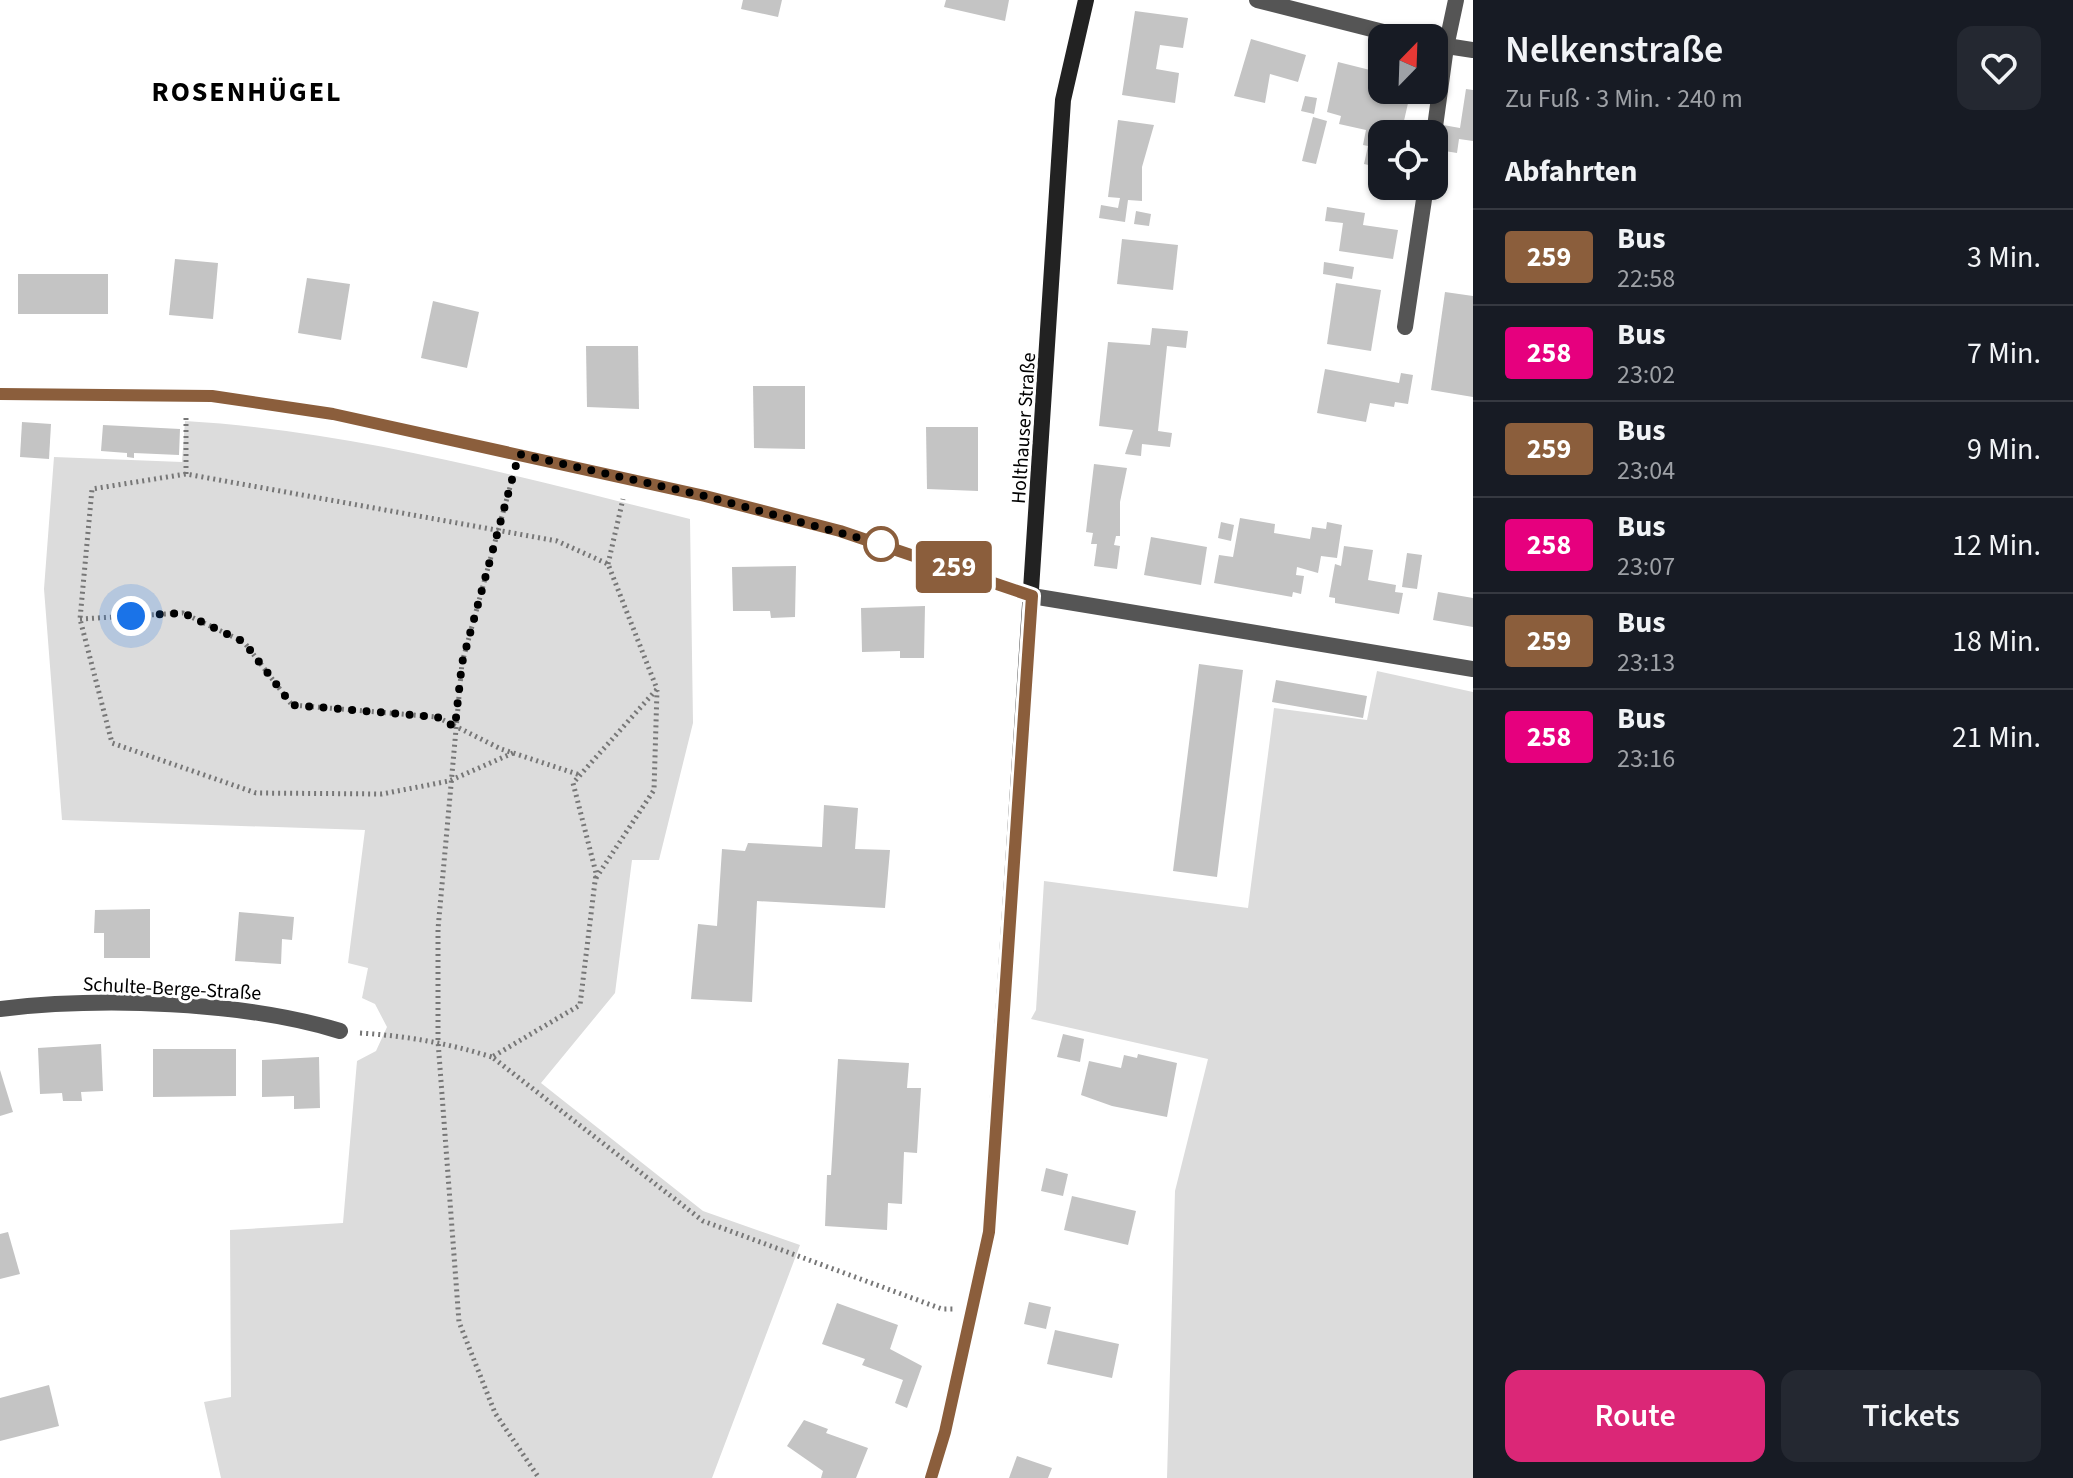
<!DOCTYPE html>
<html lang="de">
<meta charset="utf-8">
<style>
:root{--surface:#171b24;--page:#242831;--text:#f1f3f6;--muted:#9ea1a6;--line:#363941;--accent:#db2777}
body{margin:0;font-family:"Source Sans 3",sans-serif;background:var(--page);color:var(--text);height:100vh;display:flex;flex-direction:column;font-size:30px;white-space:nowrap}
*{box-sizing:border-box;margin:0}
p{font-size:26px;color:var(--muted)}
.icon{flex:none;width:44px;height:44px;fill:none;stroke:currentColor;stroke-width:2;stroke-linecap:round;stroke-linejoin:round}
.map{position:relative;flex:1;overflow:hidden}
.drawer{display:flex;flex-direction:column;background:var(--surface);width:600px}
.drawer>*{flex:none}
.badge{padding:0 16px;border-radius:6px;font-size:28px;line-height:52px}
.needle{width:52px;rotate:23deg}
.buttons{position:absolute;left:1368px;top:24px;display:grid;gap:16px}
.buttons a{display:grid;place-items:center;width:80px;height:80px;border-radius:16px;background:var(--surface);box-shadow:0 2px 6px #0004;font-size:40px}
.you{position:absolute;width:40px;height:40px;margin:-20px;border:6px solid #fff;border-radius:50%;background:#1a73e8;box-shadow:0 0 0 12px #1a73e833}
.map>.badge{position:absolute;translate:-50% -50%;box-shadow:0 0 0 4px #fff}
h2{padding:0 32px;font-size:30px;line-height:72px}
.round{display:grid;place-items:center;flex:none;width:84px;height:84px;border-radius:16px;background:var(--page)}
.headline{display:flex;align-items:center;justify-content:space-between;height:136px;padding:0 32px}
h1{font-size:38px;font-weight:600;line-height:60px}
.cta{display:flex;gap:16px;margin-top:auto;padding:16px 32px}
.cta a{flex:1;height:92px;border-radius:16px;background:var(--accent);color:#fff;font-size:32px;font-weight:600;line-height:92px;text-align:center}
.cta a+a{background:var(--page);color:var(--text)}
ul{padding:0;list-style:none}
li{display:flex;align-items:center;gap:24px;height:96px;padding:0 32px;border-top:2px solid var(--line)}
li div{flex:1}
li b{display:block;font-size:30px}
li em{font-style:normal}
li .badge{min-width:88px;font-weight:700;text-align:center}
main{display:flex;flex:1;min-height:0}
.map>svg:first-child{display:block}
</style>
<main>
<div class="map">
<svg width="1473" height="1478" viewBox="0 0 1473 1478">
<rect width="100%" height="100%" fill="#fff"/>
<g fill="#dcdcdc">
<path d="M 185,421 C 356,431 524,478 690,519 L 693,723 L 659,860 L 632,860 L 615,993 L 541,1083 L 703,1211 L 800,1245 L 712,1478 L 221,1478 L 204,1402 L 231,1397 L 230,1230 L 343,1223 L 357,1061 L 376,1051 L 387,1027 L 375,1004 L 362,998 L 368,968 L 348,963 L 365,830 L 62,820 L 44,589 L 54,457 L 182,462 Z"/>
<path d="M 1377,671 L 1473,692 L 1473,1478 L 1167,1478 L 1175,1191 L 1208,1059 L 1031,1019 L 1036,1010 L 1044,881 L 1248,908 L 1274,708 L 1367,720 Z"/>
</g>
<g fill="#c4c4c4">
<path d="M 743,0 L 782,0 L 778,17 L 741,9 Z"/>
<path d="M 946,0 L 1009,0 L 1005,21 L 944,7 Z"/>
<path d="M 1135,11 L 1188,18 L 1183,48 L 1160,45 L 1156,69 L 1179,73 L 1175,103 L 1122,95 Z"/>
<path d="M 1251,39 L 1306,55 L 1298,82 L 1270,74 L 1265,103 L 1234,96 Z"/>
<path d="M 1338,62 L 1382,73 L 1382,90 L 1411,90 L 1401,134 L 1382,134 L 1382,168 L 1364,164 L 1368,146 L 1363,145 L 1366,130 L 1339,124 L 1341,116 L 1327,112 Z"/>
<path d="M 1466,89 L 1473,90 L 1473,141 L 1459,139 L 1457,153 L 1439,150 L 1443,125 L 1460,128 Z"/>
<path d="M 1305,96 L 1317,98 L 1314,114 L 1301,111 Z"/>
<path d="M 1313,117 L 1327,121 L 1316,164 L 1302,161 Z"/>
<path d="M 1118,120 L 1154,125 L 1142,167 L 1142,201 L 1128,200 L 1125,222 L 1099,218 L 1101,205 L 1118,208 L 1120,198 L 1108,197 Z"/>
<path d="M 1327,207 L 1365,213 L 1363,225 L 1398,230 L 1393,259 L 1339,251 L 1343,223 L 1325,221 Z"/>
<path d="M 1136,211 L 1151,214 L 1149,226 L 1134,224 Z"/>
<path d="M 1122,239 L 1178,245 L 1173,290 L 1117,284 Z"/>
<path d="M 175,259 L 218,263 L 213,319 L 169,315 Z"/>
<path d="M 1324,262 L 1354,267 L 1352,279 L 1323,274 Z"/>
<rect x="18" y="274" width="90" height="40"/>
<path d="M 307,278 L 350,284 L 341,340 L 298,333 Z"/>
<path d="M 1336,283 L 1381,290 L 1371,351 L 1327,344 Z"/>
<path d="M 1445,292 L 1473,296 L 1473,397 L 1431,390 Z"/>
<path d="M 433,301 L 479,312 L 467,368 L 421,358 Z"/>
<path d="M 1152,328 L 1188,331 L 1186,348 L 1167,346 L 1158,431 L 1172,433 L 1170,447 L 1142,444 L 1141,456 L 1125,454 L 1133,430 L 1099,426 L 1108,342 L 1150,345 Z"/>
<path d="M 586,346 L 638,346 L 639,409 L 587,407 Z"/>
<path d="M 1325,369 L 1399,383 L 1401,373 L 1413,375 L 1408,404 L 1395,402 L 1394,407 L 1370,403 L 1366,422 L 1317,413 Z"/>
<path d="M 753,386 L 805,386 L 805,449 L 754,448 Z"/>
<path d="M 22,422 L 51,424 L 49,459 L 20,457 Z"/>
<path d="M 103,425 L 180,429 L 179,455 L 134,453 L 134,458 L 127,457 L 127,453 L 101,451 Z"/>
<path d="M 926,427 L 978,427 L 978,491 L 927,489 Z"/>
<path d="M 1094,464 L 1127,468 L 1120,502 L 1120,536 L 1116,536 L 1114,545 L 1120,546 L 1117,569 L 1094,566 L 1097,544 L 1091,544 L 1093,533 L 1086,532 Z"/>
<path d="M 1240,518 L 1275,524 L 1274,533 L 1310,539 L 1312,527 L 1326,529 L 1327,522 L 1342,525 L 1337,558 L 1321,556 L 1318,573 L 1297,567 L 1296,575 L 1304,576 L 1301,594 L 1293,592 L 1292,597 L 1214,583 L 1219,555 L 1233,557 Z"/>
<path d="M 1221,522 L 1234,525 L 1231,541 L 1218,538 Z"/>
<path d="M 1151,537 L 1207,547 L 1201,585 L 1144,575 Z"/>
<path d="M 1344,546 L 1373,550 L 1368,580 L 1396,585 L 1395,592 L 1403,593 L 1399,614 L 1335,603 L 1335,598 L 1329,597 L 1335,564 L 1341,566 Z"/>
<path d="M 1407,553 L 1422,555 L 1417,589 L 1402,587 Z"/>
<path d="M 796,566 L 795,617 L 771,618 L 770,611 L 733,611 L 732,567 Z"/>
<path d="M 1438,592 L 1473,598 L 1473,627 L 1433,620 Z"/>
<path d="M 925,606 L 924,658 L 900,658 L 900,651 L 862,652 L 861,608 Z"/>
<path d="M 1199,664 L 1243,670 L 1217,877 L 1173,871 Z"/>
<path d="M 1276,680 L 1367,696 L 1363,718 L 1272,702 Z"/>
<path d="M 824,805 L 858,808 L 855,849 L 890,850 L 885,908 L 757,901 L 752,1002 L 691,999 L 698,924 L 717,926 L 722,849 L 745,851 L 748,843 L 822,847 Z"/>
<path d="M 150,909 L 150,958 L 104,958 L 104,933 L 94,933 L 95,910 Z"/>
<path d="M 239,912 L 294,917 L 292,940 L 282,939 L 281,964 L 235,961 Z"/>
<path d="M 1063,1034 L 1084,1039 L 1080,1062 L 1057,1057 Z"/>
<path d="M 101,1044 L 103,1091 L 81,1092 L 82,1101 L 63,1101 L 62,1093 L 40,1094 L 38,1048 Z"/>
<path d="M 153,1049 L 236,1049 L 236,1096 L 153,1097 Z"/>
<path d="M 1138,1054 L 1177,1063 L 1167,1117 L 1112,1106 L 1081,1095 L 1089,1061 L 1121,1068 L 1124,1055 L 1137,1058 Z"/>
<path d="M 319,1057 L 320,1108 L 294,1109 L 294,1096 L 262,1097 L 262,1060 Z"/>
<path d="M 838,1059 L 909,1063 L 907,1088 L 921,1088 L 917,1153 L 904,1152 L 902,1204 L 888,1203 L 887,1230 L 825,1226 L 827,1175 L 831,1175 Z"/>
<path d="M 0,1070 L 13,1112 L 0,1116 Z"/>
<path d="M 1046,1168 L 1068,1174 L 1063,1196 L 1041,1191 Z"/>
<path d="M 1072,1196 L 1136,1211 L 1128,1245 L 1064,1230 Z"/>
<path d="M 8,1232 L 20,1274 L 0,1279 L 0,1234 Z"/>
<path d="M 1029,1302 L 1051,1307 L 1046,1329 L 1024,1324 Z"/>
<path d="M 837,1303 L 898,1325 L 890,1349 L 922,1366 L 907,1408 L 895,1403 L 903,1380 L 862,1365 L 865,1359 L 822,1344 Z"/>
<path d="M 1055,1330 L 1119,1344 L 1112,1378 L 1047,1364 Z"/>
<path d="M 49,1385 L 59,1426 L 0,1441 L 0,1398 Z"/>
<path d="M 804,1420 L 828,1429 L 826,1433 L 868,1448 L 856,1478 L 821,1478 L 823,1471 L 787,1446 Z"/>
<path d="M 1017,1456 L 1052,1468 L 1048,1478 L 1009,1478 Z"/>
</g>
<g fill="none" stroke-linecap="round" stroke-linejoin="round">
<g stroke="#777" stroke-width="5" stroke-dasharray="2 4" stroke-linecap="butt">
<path d="M 186,474 L 186,417"/>
<path d="M 513,476 L 462,663 L 438,929 L 438,1041 L 459,1322 L 495,1413 L 539,1478"/>
<path d="M 608,564 L 623,499"/>
<path d="M 80,619 L 183,613 L 244,642 L 292,705 L 437,717 L 501,749 L 580,775"/>
<path d="M 513,753 L 449,781 L 382,794 L 256,793 L 112,743 L 80,619 L 92,489 L 186,474 L 557,541 L 608,564 L 657,689 L 573,783 L 596,873 L 580,1005 L 492,1057 L 703,1221 L 942,1309 L 953,1309"/>
<path d="M 596,878 L 654,790 L 657,690"/>
<path d="M 360,1033 C 407,1036 447,1043 492,1057"/>
</g>
<g stroke="#555" stroke-width="16">
<path d="M 1257,0 L 1407,38"/>
<path d="M 1434,44 L 1473,50"/>
<path d="M 1434,134 L 1446,47 L 1456,0"/>
<path d="M 1405,327 L 1426,186"/>
<path d="M 0,394 L 212,396 L 333,414 L 705,496 L 840,531 L 1032,596 L 1473,669"/>
<path d="M 0,1009 C 101,997 242,1001 340,1031"/>
</g>
<path stroke="#222" stroke-width="16" d="M 931,1478 L 945,1432 L 989,1232 L 1063,100 L 1086,0"/>
</g>
<g fill="none" stroke-linecap="round" stroke-linejoin="round">
<g stroke="#fff" stroke-width="18">
<path id="line" d="M 0,394 L 212,396 L 333,414 L 705,496 L 840,531 L 1032,596 L 989,1232 L 945,1432 L 931,1478"/>
</g>
<use href="#line" stroke="#8b5e3c" stroke-width="12"/>
<path stroke="#000" stroke-width="8" stroke-dasharray="0 14.4" d="M 131,616 L 183,613 L 244,642 L 292,705 L 437,717 L 455,727 L 462,663 L 519,454 L 705,496 L 881,544"/>
</g>
<circle fill="#fff" stroke="#8b5e3c" stroke-width="4" cx="881" cy="544" r="16"/>
<g text-anchor="middle" stroke-width="6" stroke-linejoin="round" paint-order="stroke">
<g font-size="20" fill="#000" stroke="#fff">
<text transform="translate(1023 428) rotate(-86)" y="7">Holthauser Straße</text>
<text transform="translate(172 988) rotate(3)" y="7">Schulte-Berge-Straße</text>
</g>
<g font-size="28" font-weight="bold" letter-spacing="2" fill="#000" stroke="#fff">
<text x="247" y="101">ROSENHÜGEL</text>
</g>
</g>
</svg>
<div class="buttons">
<a><svg class="needle" viewBox="-14 -14 28 28"><path d="M0-13l5 13h-10z" fill="#e53935"/><path d="M0 13l5-13h-10z" fill="#9ea1a6"/></svg></a>
<a><svg class="icon" aria-label="locate" viewBox="0 0 24 24"><circle cx="12" cy="12" r="6"/><path d="M12 2v4M12 18v4M2 12h4M18 12h4"/></svg></a>
</div>
<div class="you" style="left:131px;top:616px"></div>
<b class="badge" style="left:954px;top:567px;background:#8b5e3c;color:#fff">259</b>
</div>
<section class="drawer">
<div class="headline"><div><h1>Nelkenstraße</h1><p>Zu Fuß · 3 Min. · 240 m</p></div><a class="round"><svg class="icon" aria-label="heart" viewBox="0 0 24 24"><path d="M12 20l-8-8c-3-5 5-10 8-4 3-6 11-1 8 4z"/></svg></a></div>
<h2>Abfahrten</h2>
<ul>
<li><span class="badge" style="background:#8b5e3c;color:#fff">259</span><div><b>Bus</b><p>22:58</p></div><em>3 Min.</em></li>
<li><span class="badge" style="background:#e6007e;color:#fff">258</span><div><b>Bus</b><p>23:02</p></div><em>7 Min.</em></li>
<li><span class="badge" style="background:#8b5e3c;color:#fff">259</span><div><b>Bus</b><p>23:04</p></div><em>9 Min.</em></li>
<li><span class="badge" style="background:#e6007e;color:#fff">258</span><div><b>Bus</b><p>23:07</p></div><em>12 Min.</em></li>
<li><span class="badge" style="background:#8b5e3c;color:#fff">259</span><div><b>Bus</b><p>23:13</p></div><em>18 Min.</em></li>
<li><span class="badge" style="background:#e6007e;color:#fff">258</span><div><b>Bus</b><p>23:16</p></div><em>21 Min.</em></li>
</ul>
<div class="cta"><a>Route</a><a>Tickets</a></div>
</section>
</main>
